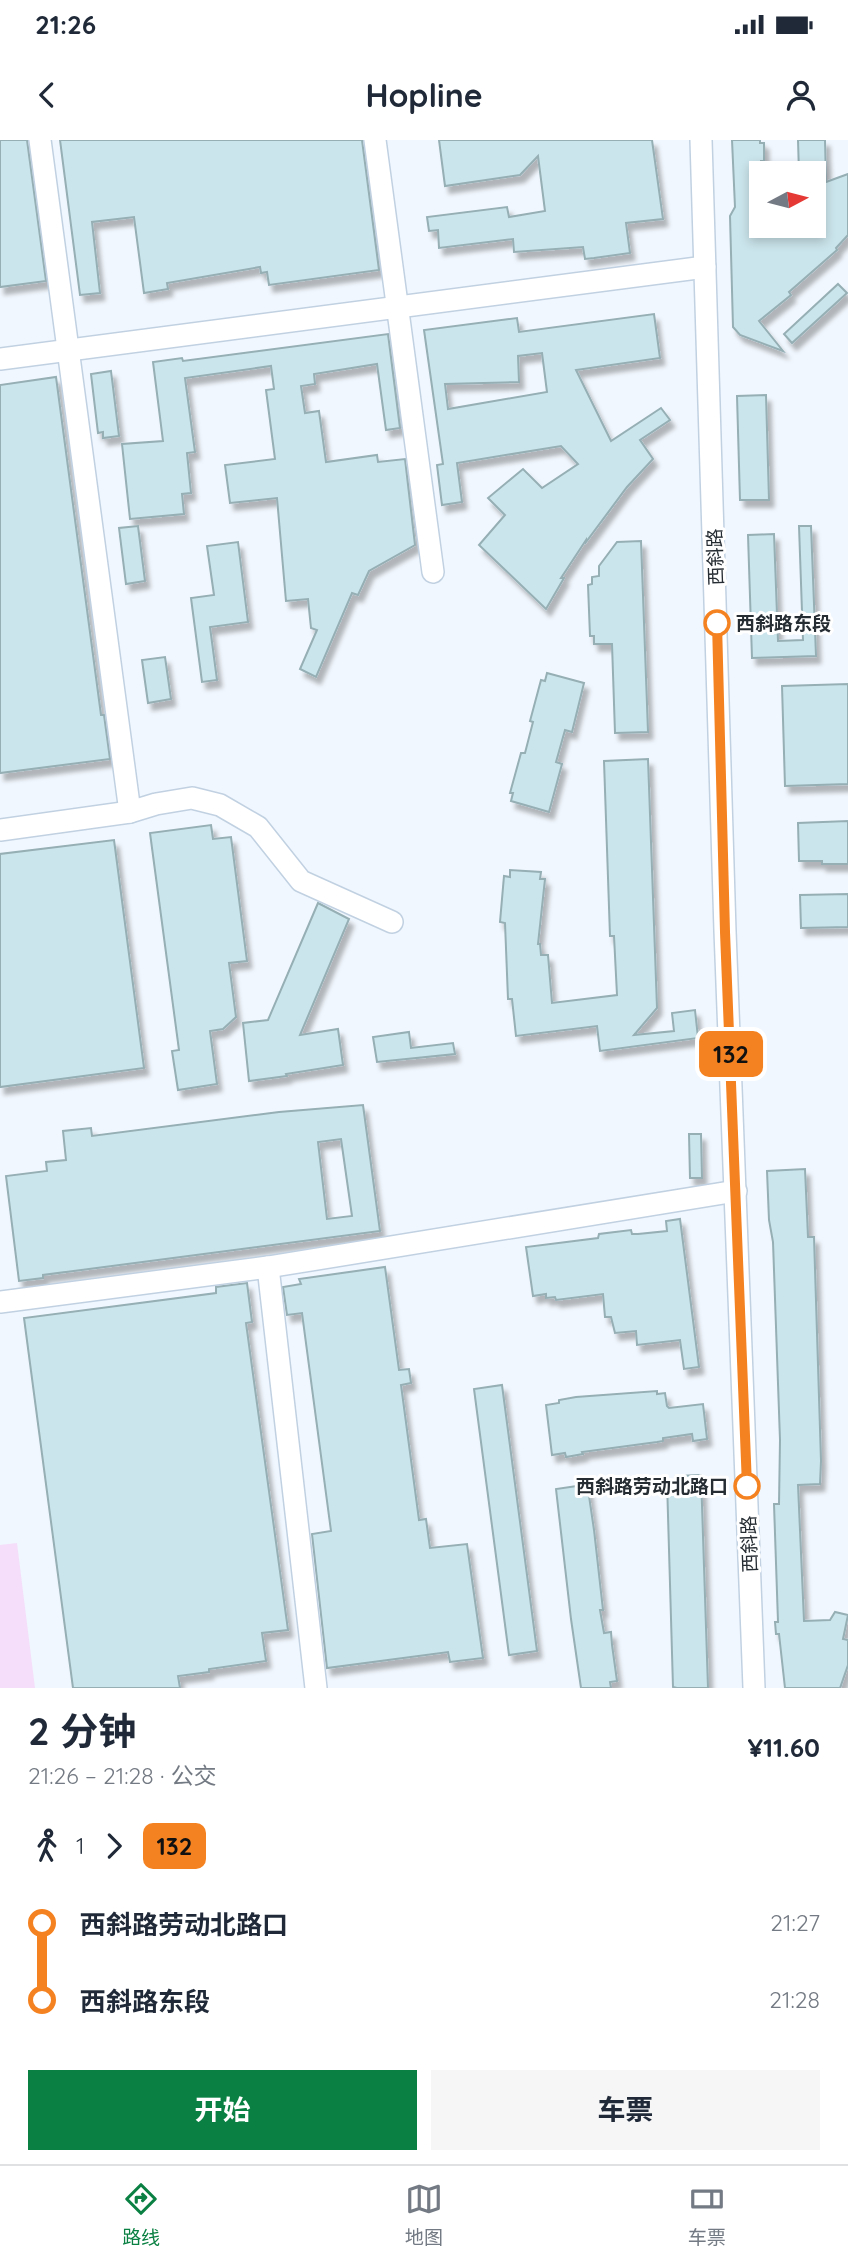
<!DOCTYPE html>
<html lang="zh">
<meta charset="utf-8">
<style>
:root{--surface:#fff;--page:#f6f6f7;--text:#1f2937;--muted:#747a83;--line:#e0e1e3;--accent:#0b8043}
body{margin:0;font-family:Quicksand,"Noto Sans SC",sans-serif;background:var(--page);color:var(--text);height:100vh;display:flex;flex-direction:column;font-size:26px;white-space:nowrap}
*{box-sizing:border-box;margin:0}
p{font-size:23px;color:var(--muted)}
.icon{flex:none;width:38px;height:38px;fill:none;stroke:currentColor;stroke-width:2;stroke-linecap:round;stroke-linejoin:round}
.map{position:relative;height:1548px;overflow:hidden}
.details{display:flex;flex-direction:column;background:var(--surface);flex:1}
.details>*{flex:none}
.badge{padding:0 14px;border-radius:10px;font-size:24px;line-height:46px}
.needle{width:46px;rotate:83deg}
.controls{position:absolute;left:749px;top:21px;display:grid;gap:14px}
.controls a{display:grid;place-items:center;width:77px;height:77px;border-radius:0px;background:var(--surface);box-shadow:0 4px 10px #0003;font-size:35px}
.map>.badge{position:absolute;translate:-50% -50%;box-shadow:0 0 0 4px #fff}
.legs{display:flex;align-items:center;gap:10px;height:77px;padding:0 28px;font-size:23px}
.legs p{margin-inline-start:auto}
.overview{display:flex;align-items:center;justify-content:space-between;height:119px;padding:0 28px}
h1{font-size:38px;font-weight:700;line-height:52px}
.cta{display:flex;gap:14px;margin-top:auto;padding:14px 28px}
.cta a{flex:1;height:80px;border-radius:0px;background:var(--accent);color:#fff;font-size:28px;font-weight:700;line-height:80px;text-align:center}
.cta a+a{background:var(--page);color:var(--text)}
ul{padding:0 28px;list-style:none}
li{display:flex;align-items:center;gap:24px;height:77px;font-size:26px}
li i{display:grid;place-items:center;width:10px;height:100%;margin:0 9px;background:currentColor}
li i::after{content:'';width:18px;height:18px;margin:-9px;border:5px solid;border-radius:50%;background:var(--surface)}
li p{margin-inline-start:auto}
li:first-child i{background:linear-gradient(#0000 50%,currentColor 0)}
li:last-child i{background:linear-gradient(currentColor 50%,#0000 0)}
.status{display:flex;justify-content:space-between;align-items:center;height:49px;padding:0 35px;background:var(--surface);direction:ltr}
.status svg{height:19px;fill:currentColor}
header{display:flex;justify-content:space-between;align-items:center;height:91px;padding:0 28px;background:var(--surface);font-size:32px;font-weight:700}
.dock{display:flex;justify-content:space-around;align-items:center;height:98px;border-top:2px solid var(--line);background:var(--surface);font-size:19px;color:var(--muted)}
.dock a{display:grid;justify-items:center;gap:4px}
.dock .on{color:var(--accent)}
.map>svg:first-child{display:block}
</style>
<div class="status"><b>21:26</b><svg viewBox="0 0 49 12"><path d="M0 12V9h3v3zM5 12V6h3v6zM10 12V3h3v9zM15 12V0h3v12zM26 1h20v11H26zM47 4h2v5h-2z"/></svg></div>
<header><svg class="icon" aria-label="back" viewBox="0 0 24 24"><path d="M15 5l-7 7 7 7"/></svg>Hopline<svg class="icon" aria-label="person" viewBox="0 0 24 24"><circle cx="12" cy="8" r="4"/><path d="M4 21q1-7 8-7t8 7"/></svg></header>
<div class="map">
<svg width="848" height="1548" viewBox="0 0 848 1548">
<defs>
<filter id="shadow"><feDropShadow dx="4.5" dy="7" stdDeviation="2" flood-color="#0004"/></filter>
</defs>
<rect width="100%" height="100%" fill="#f1f7fe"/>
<path fill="#f4defa" d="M 17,1403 L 35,1548 L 0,1548 L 0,1405 Z"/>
<g fill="#cbe5ec" stroke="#95afb5" stroke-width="2" fill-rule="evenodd" filter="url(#shadow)">
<path d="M 0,0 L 27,0 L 46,141 L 0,147 Z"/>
<path d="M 60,0 L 362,0 L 379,130 L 269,145 L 267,132 L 261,133 L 260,127 L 167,143 L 168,149 L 144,153 L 134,77 L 92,82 L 100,153 L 80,155 Z"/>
<path d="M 439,0 L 652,0 L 663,79 L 626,83 L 630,113 L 594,118 L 585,119 L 583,107 L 514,112 L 513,99 L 439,108 L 438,90 L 429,91 L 427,77 L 507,67 L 509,77 L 545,71 L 538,16 L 520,35 L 445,46 Z"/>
<path d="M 732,0 L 760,0 L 760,3 L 764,3 L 764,21 L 761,21 L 761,86 L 814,86 L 814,33 L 799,33 L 798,0 L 825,0 L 826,42 L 848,34 L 848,95 L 836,108 L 837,110 L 789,152 L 791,155 L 759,181 L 783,211 L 740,195 L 733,187 L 730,76 L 735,67 Z"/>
<path d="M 838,144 L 847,153 L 792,203 L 784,194 Z"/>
<path d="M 654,174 L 660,218 L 576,230 L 611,301 L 661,268 L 670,280 L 640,300 L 653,319 L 627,347 L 586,402 L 586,400 L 561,438 L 564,438 L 546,469 L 479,405 L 505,375 L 488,358 L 523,329 L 542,348 L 578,324 L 561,306 L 457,323 L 462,362 L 442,365 L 437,325 L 443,324 L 424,190 L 517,178 L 519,192 ZM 542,213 L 547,252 L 448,269 L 445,244 L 519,242 L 518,216 Z"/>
<path d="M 388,194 L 400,288 L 386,290 L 377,224 L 314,234 L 315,244 L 301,246 L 305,273 L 319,271 L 326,322 L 377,315 L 378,322 L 405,319 L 415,405 L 369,431 L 358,455 L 352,453 L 316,537 L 300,529 L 317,490 L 311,488 L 308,459 L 286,461 L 277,358 L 230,363 L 225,325 L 275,319 L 266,250 L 274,249 L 271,226 L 185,238 L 195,312 L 187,313 L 191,353 L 182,354 L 184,374 L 130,379 L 122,304 L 163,301 L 153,222 L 182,218 L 183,221 Z"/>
<path d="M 111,231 L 119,296 L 103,298 L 103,292 L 98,293 L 91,234 Z"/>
<path d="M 56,237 L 101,575 L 104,575 L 110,619 L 0,633 L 0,245 Z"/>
<path d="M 766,255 L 769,360 L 740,360 L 737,256 Z"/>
<path d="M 138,386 L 145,441 L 126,444 L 119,388 Z"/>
<path d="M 799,386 L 811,386 L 816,516 L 752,518 L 748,395 L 774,394 L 778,501 L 803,500 Z"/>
<path d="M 641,401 L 648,592 L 615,593 L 612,504 L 594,504 L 594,496 L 590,496 L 588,445 L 592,444 L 592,437 L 599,436 L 599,426 L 617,402 Z"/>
<path d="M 238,402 L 248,482 L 210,487 L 217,540 L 202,542 L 191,458 L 214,455 L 207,406 Z"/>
<path d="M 165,517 L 171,559 L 148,563 L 142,520 Z"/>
<path d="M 547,533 L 584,543 L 572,592 L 565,590 L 556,622 L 562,624 L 549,672 L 511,661 L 513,653 L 510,653 L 521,613 L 525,613 L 533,582 L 530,581 L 541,540 L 545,541 Z"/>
<path d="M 848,544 L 848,644 L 785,646 L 782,546 Z"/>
<path d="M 648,619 L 657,868 L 634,895 L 674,891 L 672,873 L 695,870 L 698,898 L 600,911 L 597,886 L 516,896 L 512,859 L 508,859 L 505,783 L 500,782 L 504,736 L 510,737 L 510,730 L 541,732 L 540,739 L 545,739 L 538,804 L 540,804 L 541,815 L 548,815 L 552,863 L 617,855 L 614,796 L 610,796 L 604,621 Z"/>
<path d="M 848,681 L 848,724 L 822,724 L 822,721 L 799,721 L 798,683 Z"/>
<path d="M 211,685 L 213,699 L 231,697 L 247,821 L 229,823 L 236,877 L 223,889 L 210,891 L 217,944 L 178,950 L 172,911 L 179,910 L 150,693 Z"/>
<path d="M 114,700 L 144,928 L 0,947 L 0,714 Z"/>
<path d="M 848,754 L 848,787 L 801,788 L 800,755 Z"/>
<path d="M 318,763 L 349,779 L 300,895 L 338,889 L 343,925 L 286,934 L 287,936 L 249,941 L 243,883 L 268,880 Z"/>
<path d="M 409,892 L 411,908 L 453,903 L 455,914 L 377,922 L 373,897 Z"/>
<path d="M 363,965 L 380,1091 L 43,1135 L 43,1138 L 19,1141 L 6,1036 L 47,1031 L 46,1022 L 66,1020 L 63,991 L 91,988 L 92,996 L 279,972 ZM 341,999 L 352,1076 L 327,1079 L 318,1002 Z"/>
<path d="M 689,994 L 701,994 L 702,1038 L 690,1038 Z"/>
<path d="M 805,1029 L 808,1097 L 814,1097 L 821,1321 L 820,1344 L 798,1345 L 804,1481 L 830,1480 L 835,1472 L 848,1475 L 843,1499 L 848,1500 L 848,1525 L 840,1548 L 785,1548 L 779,1494 L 776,1494 L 775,1482 L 778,1482 L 774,1364 L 779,1364 L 780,1300 L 773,1102 L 769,1080 L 767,1031 Z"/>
<path d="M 680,1079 L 699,1227 L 684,1229 L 680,1200 L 637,1205 L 636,1191 L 615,1193 L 611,1177 L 605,1177 L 603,1154 L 556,1160 L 555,1157 L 546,1158 L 546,1154 L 533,1156 L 526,1107 L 598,1098 L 599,1094 L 631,1090 L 632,1094 L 638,1094 L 667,1091 L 666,1081 Z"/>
<path d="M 385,1127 L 399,1230 L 409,1229 L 411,1243 L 401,1245 L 419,1380 L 426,1379 L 430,1408 L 467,1404 L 483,1518 L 450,1522 L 448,1512 L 327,1528 L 312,1394 L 331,1391 L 302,1173 L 287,1175 L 283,1147 L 301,1144 L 299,1139 Z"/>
<path d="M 247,1143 L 252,1182 L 246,1183 L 288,1490 L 262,1493 L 266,1521 L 209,1529 L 209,1532 L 178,1536 L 180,1548 L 73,1548 L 24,1178 L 216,1153 L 216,1147 Z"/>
<path d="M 502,1245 L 537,1511 L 509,1515 L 474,1249 Z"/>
<path d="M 657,1251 L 657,1254 L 665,1253 L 667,1266 L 669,1268 L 703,1264 L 707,1299 L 693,1301 L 692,1294 L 663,1298 L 663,1301 L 657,1302 L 582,1312 L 583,1314 L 566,1317 L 565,1313 L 552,1315 L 546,1265 L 559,1263 L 559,1260 L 576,1257 Z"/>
<path d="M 701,1335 L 708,1548 L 677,1548 L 673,1547 L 667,1341 L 675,1340 L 675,1336 Z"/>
<path d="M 584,1345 L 584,1349 L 588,1349 L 594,1390 L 603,1470 L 600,1470 L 604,1493 L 611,1492 L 612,1505 L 617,1541 L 610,1542 L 611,1548 L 581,1548 L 571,1479 L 556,1349 Z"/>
</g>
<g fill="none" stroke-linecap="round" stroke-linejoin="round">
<g stroke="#c1d1e2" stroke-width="24">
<g id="minor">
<path d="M 40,0 L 130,672"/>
<path d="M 375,0 L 433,432"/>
<path d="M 701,0 L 725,791 L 754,1548"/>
<path d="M 0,219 L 705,127"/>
<path d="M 0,690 L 130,672 L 156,664 L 192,658 L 220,665 L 258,687 L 301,741 L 392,782"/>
<path d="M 268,1127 L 316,1548"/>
<path d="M 0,1162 L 268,1127 L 736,1051"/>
</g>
</g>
<use href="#minor" stroke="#fff" stroke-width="21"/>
</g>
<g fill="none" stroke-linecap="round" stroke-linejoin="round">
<g stroke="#fff" stroke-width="16">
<path id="line-1" d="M 717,483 L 725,792 L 747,1346"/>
</g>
<use href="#line-1" stroke="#f58220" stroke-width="10"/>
</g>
<g fill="#fff" stroke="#f58220" stroke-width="3.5">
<circle cx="717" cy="483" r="12"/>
<circle cx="747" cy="1346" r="12"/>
</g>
<g text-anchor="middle" stroke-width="6" stroke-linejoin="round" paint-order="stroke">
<g font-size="19" fill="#262d33" stroke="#fff">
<text transform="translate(715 417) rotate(-92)" y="7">西斜路</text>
<text transform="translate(749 1404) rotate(-92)" y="7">西斜路</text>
</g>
<g font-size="19" font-weight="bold" fill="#262d33" stroke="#fff" text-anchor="start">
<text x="736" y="490">西斜路东段</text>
<text x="728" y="1353" text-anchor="end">西斜路劳动北路口</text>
</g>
</g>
</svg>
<div class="controls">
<a><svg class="needle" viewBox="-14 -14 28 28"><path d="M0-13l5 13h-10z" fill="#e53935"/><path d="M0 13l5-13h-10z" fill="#747a83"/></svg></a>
</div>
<b class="badge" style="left:731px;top:914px;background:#f58220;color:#111">132</b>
</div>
<section class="details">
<div class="overview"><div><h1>2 分钟</h1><p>21:26 – 21:28 · 公交</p></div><b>¥11.60</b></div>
<div class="legs"><svg class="icon" aria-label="walk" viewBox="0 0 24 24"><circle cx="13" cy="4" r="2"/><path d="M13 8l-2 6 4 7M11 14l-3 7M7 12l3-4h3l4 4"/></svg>1<svg class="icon" aria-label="forward" viewBox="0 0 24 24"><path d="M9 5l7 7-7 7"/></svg><b class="badge" style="background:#f58220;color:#111">132</b></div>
<ul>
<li><i style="color:#f58220"></i><b>西斜路劳动北路口</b><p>21:27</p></li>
<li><i style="color:#f58220"></i><b>西斜路东段</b><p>21:28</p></li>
</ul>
<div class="cta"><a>开始</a><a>车票</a></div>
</section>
<nav class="dock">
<a class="on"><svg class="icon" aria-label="directions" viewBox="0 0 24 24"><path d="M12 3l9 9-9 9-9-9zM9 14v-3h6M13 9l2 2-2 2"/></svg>路线</a>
<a><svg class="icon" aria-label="map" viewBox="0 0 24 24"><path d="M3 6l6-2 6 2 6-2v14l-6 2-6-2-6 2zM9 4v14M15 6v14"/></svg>地图</a>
<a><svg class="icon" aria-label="tickets" viewBox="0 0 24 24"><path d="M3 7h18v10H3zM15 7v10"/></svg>车票</a>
</nav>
